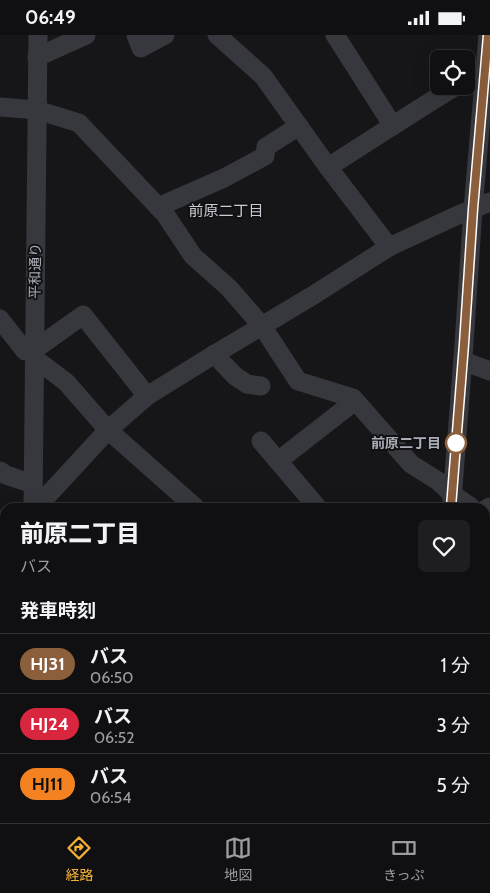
<!DOCTYPE html>
<html lang="ja">
<meta charset="utf-8">
<style>
:root{--surface:#101012;--page:#1e1e20;--text:#f1f3f6;--muted:#9c9d9f;--line:#303032;--accent:#f2b134}
body{margin:0;font-family:Cabin,"Noto Sans JP",sans-serif;background:var(--page);color:var(--text);height:100vh;display:flex;flex-direction:column;font-size:19px;white-space:nowrap}
*{box-sizing:border-box;margin:0}
p{font-size:16px;color:var(--muted)}
.icon{flex:none;width:28px;height:28px;fill:none;stroke:currentColor;stroke-width:2;stroke-linecap:round;stroke-linejoin:round}
.map{position:relative;flex:1;overflow:hidden}
.drawer{position:absolute;left:0px;top:468px;width:490px;height:321px;display:flex;flex-direction:column;background:var(--surface);border-radius:15px 15px 0 0;box-shadow:0 5px 20px #0002,0 0 0 1px var(--line)}
.drawer>*{flex:none}
.badge{padding:0 10px;border-radius:16px;font-size:18px;line-height:32px}
.controls{position:absolute;left:430px;top:15px;display:grid;gap:10px}
.controls a{display:grid;place-items:center;width:45px;height:45px;border-radius:8px;background:var(--surface);box-shadow:0 5px 20px #0002,0 0 0 1px var(--line);font-size:25px}
.map>.badge{position:absolute;translate:-50% -50%;box-shadow:0 0 0 2px #fff}
h2{padding:0 20px;font-size:19px;line-height:45px}
.round{display:grid;place-items:center;flex:none;width:52px;height:52px;border-radius:8px;background:var(--page)}
.head{display:flex;align-items:center;justify-content:space-between;height:85px;padding:0 20px}
h1{font-size:24px;font-weight:800;line-height:38px}
ul{padding:0;list-style:none}
li{display:flex;align-items:center;gap:15px;height:60px;padding:0 20px;border-top:1px solid var(--line)}
li div{flex:1}
li b{display:block;font-size:19px}
li em{font-style:normal}
li .badge{min-width:55px;font-weight:700;text-align:center}
.status{display:flex;justify-content:space-between;align-items:center;height:35px;padding:0 25px;background:var(--surface);direction:ltr}
.status svg{height:14px;fill:currentColor}
.tab-bar{display:flex;justify-content:space-around;align-items:center;height:70px;border-top:1px solid var(--line);background:var(--surface);font-size:14px;color:var(--muted)}
.tab-bar a{display:grid;justify-items:center;gap:2px}
.tab-bar .active{color:var(--accent)}
.map>svg:first-child{display:block}
</style>
<div class="status"><b>06:49</b><svg viewBox="0 0 49 12"><path d="M0 12V9h3v3zM5 12V6h3v6zM10 12V3h3v9zM15 12V0h3v12zM26 1h20v11H26zM47 4h2v5h-2z"/></svg></div>
<div class="map">
<svg width="490" height="788" viewBox="0 0 490 788">
<rect width="100%" height="100%" fill="#161618"/>
<g fill="none" stroke-linecap="round" stroke-linejoin="round">
<path stroke="#3d3f44" stroke-width="2.5" stroke-dasharray="2.5 4" stroke-linecap="butt" d="M 485,632 L 490,633"/>
<g stroke="#37383d" stroke-width="19">
<path d="M 136,0 L 141,13 L 165,0"/>
<path d="M 217,0 L 263,41 L 328,132 L 389,212"/>
<path d="M 335,0 L 393,91"/>
<path d="M 37,22 L 86,0"/>
<path d="M 0,72 L 37,75 L 79,88 L 165,179 L 193,221 L 229,253 L 262,291 L 298,346 L 353,363 L 411,429 L 438,446 L 452,459 L 471,472"/>
<path d="M 328,132 C 371,105 413,77 456,51"/>
<path d="M 158,172 L 224,143 L 265,121 L 266,112 L 299,91"/>
<path d="M 0,284 L 25,316 L 34,315 L 83,280 L 147,361"/>
<path d="M 214,319 L 235,341 L 247,349 L 261,351"/>
<path d="M 34,323 L 66,347 L 108,395 L 195,472"/>
<path d="M 463,326 L 490,336"/>
<path d="M 261,406 L 317,472"/>
<path d="M 278,426 L 355,366"/>
<path d="M 0,436 L 6,440 L 33,449"/>
<path d="M 452,466 L 464,309 L 473,174 L 488,0"/>
<path d="M 33,472 L 38,0"/>
<path d="M 37,472 L 108,395 L 147,361 L 210,322 L 312,261 L 389,212 L 458,180 L 490,167"/>
<path d="M 485,475 L 490,472"/>
<path d="M 0,486 L 5,484"/>
<path d="M 0,591 L 5,591"/>
<path d="M 0,622 L 5,628"/>
<path d="M 0,686 L 5,683"/>
<path d="M 0,701 L 5,707"/>
<path d="M 485,774 L 490,770"/>
<path d="M 429,788 L 429,784"/>
</g>
<g stroke="#63666e" stroke-width="26">
<path d="M 0,559 L 5,559"/>
<path d="M 485,603 L 490,603"/>
</g>
</g>
<g fill="none" stroke-linecap="round" stroke-linejoin="round">
<g stroke="#fff" stroke-width="11">
<path id="line" d="M 451,472 L 464,309 L 473,174 L 488,0"/>
</g>
<use href="#line" stroke="#8b5e3c" stroke-width="8"/>
</g>
<circle fill="#fff" stroke="#8b5e3c" stroke-width="2.5" cx="456" cy="408" r="10"/>
<g text-anchor="middle" stroke-width="4" stroke-linejoin="round" paint-order="stroke">
<g font-size="14" fill="#a8adb8" stroke="#111113">
<text transform="translate(35 236) rotate(-89)" y="5">平和通り</text>
</g>
<g font-size="14" font-weight="bold" fill="#a8adb8" stroke="#111113" text-anchor="end">
<text x="441" y="413">前原二丁目</text>
</g>
<g font-size="15" fill="#c9ccd4" stroke="#111113">
<text x="226" y="181">前原二丁目</text>
</g>
</g>
</svg>
<div class="controls">
<a><svg class="icon" aria-label="locate" viewBox="0 0 24 24"><circle cx="12" cy="12" r="6"/><path d="M12 2v4M12 18v4M2 12h4M18 12h4"/></svg></a>
</div>
<section class="drawer">
<div class="head"><div><h1>前原二丁目</h1><p>バス</p></div><a class="round"><svg class="icon" aria-label="heart" viewBox="0 0 24 24"><path d="M12 20l-8-8c-3-5 5-10 8-4 3-6 11-1 8 4z"/></svg></a></div>
<h2>発車時刻</h2>
<ul>
<li><span class="badge" style="background:#8b5e3c;color:#fff">HJ31</span><div><b>バス</b><p>06:50</p></div><em>1 分</em></li>
<li><span class="badge" style="background:#d7263d;color:#fff">HJ24</span><div><b>バス</b><p>06:52</p></div><em>3 分</em></li>
<li><span class="badge" style="background:#f58220;color:#111">HJ11</span><div><b>バス</b><p>06:54</p></div><em>5 分</em></li>
</ul>
</section>
</div>
<nav class="tab-bar">
<a class="active"><svg class="icon" aria-label="directions" viewBox="0 0 24 24"><path d="M12 3l9 9-9 9-9-9zM9 14v-3h6M13 9l2 2-2 2"/></svg>経路</a>
<a><svg class="icon" aria-label="map" viewBox="0 0 24 24"><path d="M3 6l6-2 6 2 6-2v14l-6 2-6-2-6 2zM9 4v14M15 6v14"/></svg>地図</a>
<a><svg class="icon" aria-label="tickets" viewBox="0 0 24 24"><path d="M3 7h18v10H3zM15 7v10"/></svg>きっぷ</a>
</nav>
